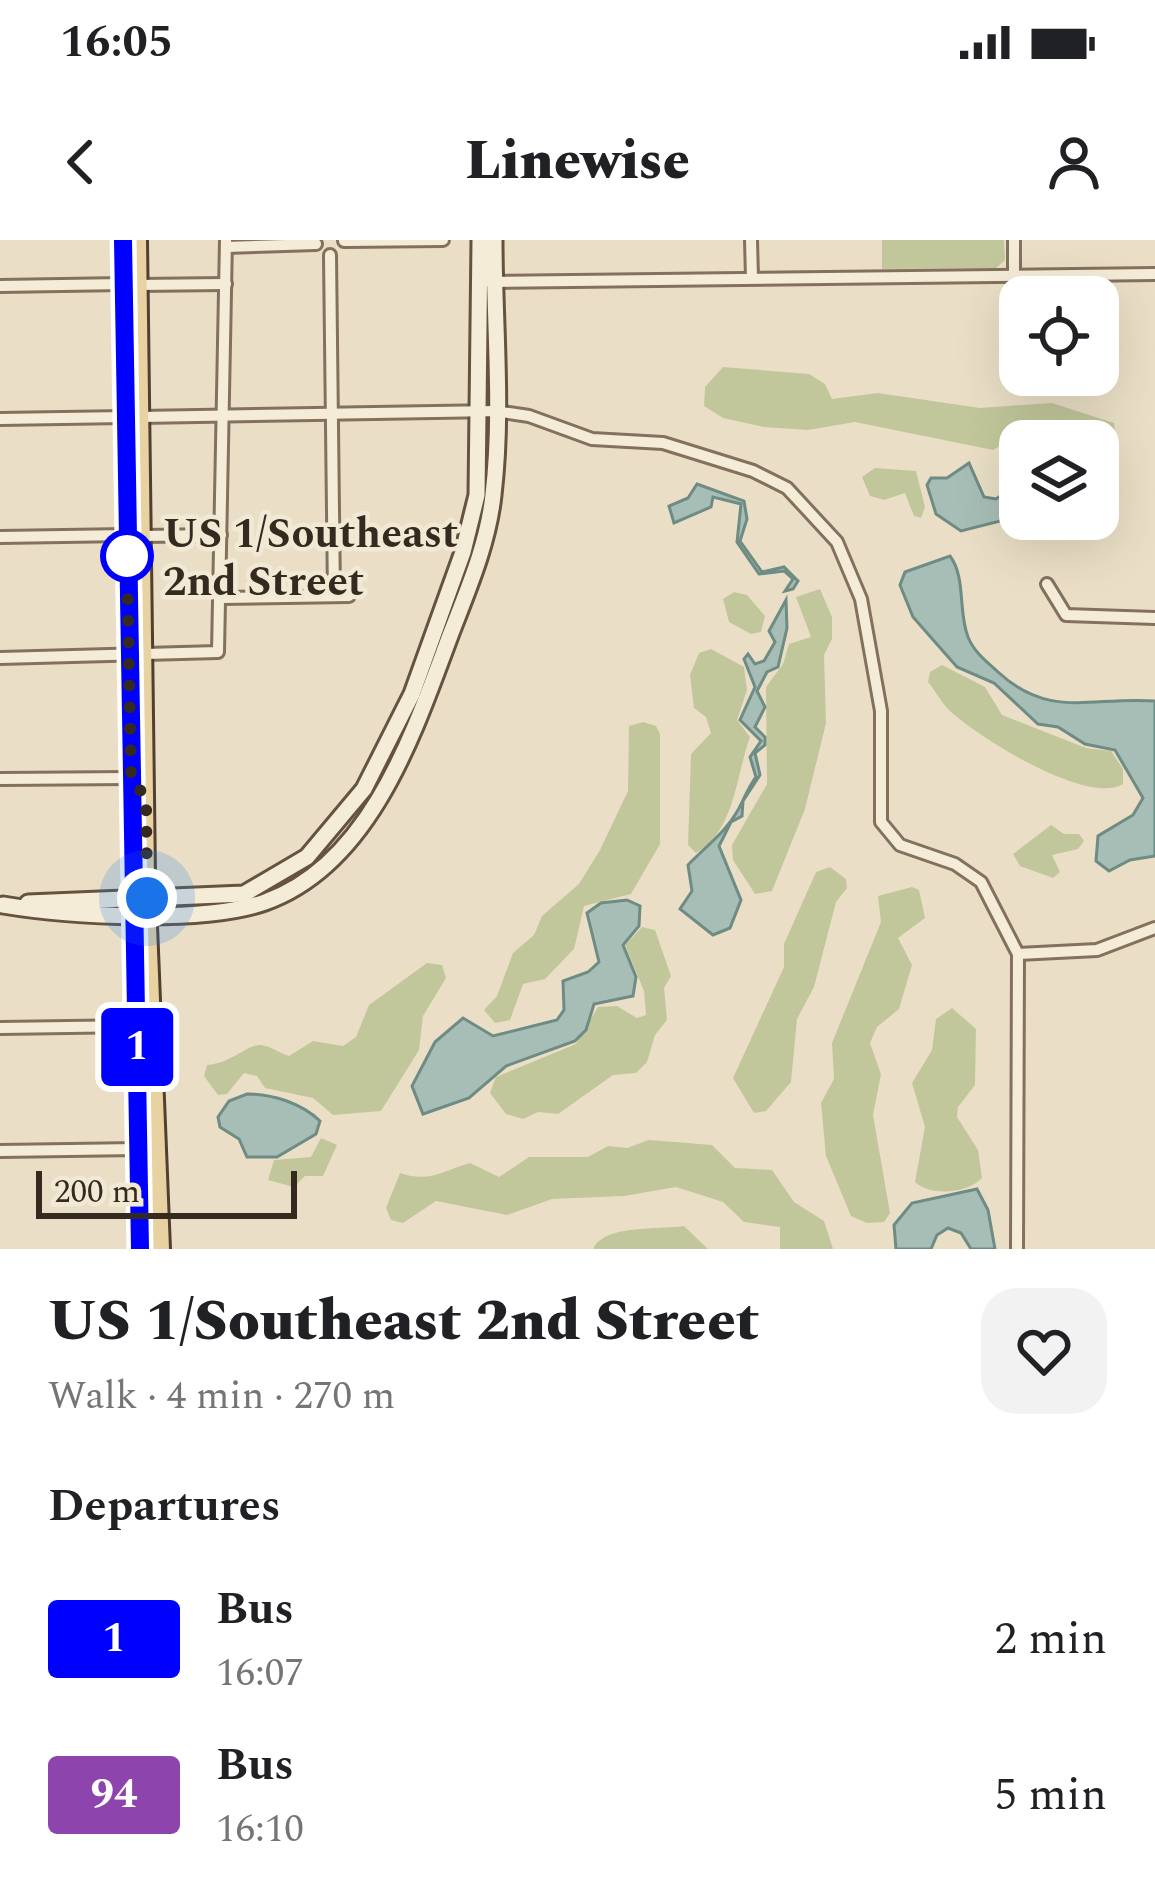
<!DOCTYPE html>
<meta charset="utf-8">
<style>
:root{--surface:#fff;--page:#f2f2f2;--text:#202124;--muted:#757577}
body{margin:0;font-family:Spectral,serif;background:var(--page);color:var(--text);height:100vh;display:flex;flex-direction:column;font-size:45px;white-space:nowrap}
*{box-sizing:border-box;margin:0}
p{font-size:39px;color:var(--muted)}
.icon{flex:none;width:66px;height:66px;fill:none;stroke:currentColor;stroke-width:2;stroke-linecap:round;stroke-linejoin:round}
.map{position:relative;height:1009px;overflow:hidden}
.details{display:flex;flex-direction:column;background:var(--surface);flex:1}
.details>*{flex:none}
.badge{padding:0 24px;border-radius:9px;font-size:42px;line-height:78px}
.buttons{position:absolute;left:999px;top:36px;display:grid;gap:24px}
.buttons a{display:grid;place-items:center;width:120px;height:120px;border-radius:24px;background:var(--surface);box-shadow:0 12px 48px #0002;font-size:60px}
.scale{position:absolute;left:36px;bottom:30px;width:261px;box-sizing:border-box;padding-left:12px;border:6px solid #352a20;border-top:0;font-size:33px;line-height:42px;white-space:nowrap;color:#352a20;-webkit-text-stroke:9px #f2e9d4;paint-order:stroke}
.you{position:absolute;width:60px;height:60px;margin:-30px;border:9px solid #fff;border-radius:50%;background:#1a73e8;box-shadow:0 0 0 18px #1a73e833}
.map>.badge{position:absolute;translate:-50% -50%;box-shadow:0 0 0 6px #fff}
h2{padding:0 48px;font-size:45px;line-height:108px}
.round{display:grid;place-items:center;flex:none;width:126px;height:126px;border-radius:36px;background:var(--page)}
.overview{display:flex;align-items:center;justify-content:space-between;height:204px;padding:0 48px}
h1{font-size:57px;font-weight:800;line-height:90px}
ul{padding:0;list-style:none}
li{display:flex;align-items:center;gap:36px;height:156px;padding:0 48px}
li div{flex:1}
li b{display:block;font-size:45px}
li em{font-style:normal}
li .badge{min-width:132px;font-weight:700;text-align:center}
.status{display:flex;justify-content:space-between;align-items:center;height:84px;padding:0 60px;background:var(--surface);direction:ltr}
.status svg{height:33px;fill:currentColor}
header{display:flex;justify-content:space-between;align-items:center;height:156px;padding:0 48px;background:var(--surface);font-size:54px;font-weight:800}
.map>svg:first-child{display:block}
</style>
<div class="status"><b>16:05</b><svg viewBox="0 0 49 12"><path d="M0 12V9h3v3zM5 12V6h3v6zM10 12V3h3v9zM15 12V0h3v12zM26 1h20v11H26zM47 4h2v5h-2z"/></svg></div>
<header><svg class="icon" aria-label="back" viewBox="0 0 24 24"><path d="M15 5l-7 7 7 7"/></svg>Linewise<svg class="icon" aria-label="person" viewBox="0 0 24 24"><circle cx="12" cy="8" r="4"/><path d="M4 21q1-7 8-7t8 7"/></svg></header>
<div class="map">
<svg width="1155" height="1009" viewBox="0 0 1155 1009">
<rect width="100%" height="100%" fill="#eadfc6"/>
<g fill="#c2c79b">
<path d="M 882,0 L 1004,0 L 1005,20 L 996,28 L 882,29 Z"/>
<path d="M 723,127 L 809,134 L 825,144 L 832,159 L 878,153 L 980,168 L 1052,163 L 1114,183 L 1118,216 L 1108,224 L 1098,215 L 1098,201 L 1059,200 L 1034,187 L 993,210 L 855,182 L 808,190 L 764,187 L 723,178 L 704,166 L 705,147 Z"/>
<path d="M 875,228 L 916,231 L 925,267 L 921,278 L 914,276 L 905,253 L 884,260 L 870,256 L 862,237 Z"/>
<path d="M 820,349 L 832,377 L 832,399 L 824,415 L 826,483 L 805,569 L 772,651 L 755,654 L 733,620 L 732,605 L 767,544 L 766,447 L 783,424 L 789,404 L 811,397 L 796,357 Z"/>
<path d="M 734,352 L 747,355 L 765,376 L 761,392 L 751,394 L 729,382 L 723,359 Z"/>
<path d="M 711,409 L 744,427 L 747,450 L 737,480 L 750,497 C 736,535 735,591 696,613 L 688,605 L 691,514 L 711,493 L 706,477 L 694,468 L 690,435 L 699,413 Z"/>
<path d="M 942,425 L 985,447 L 1002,475 L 1086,508 L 1111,511 L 1123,529 L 1123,544 C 1088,566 979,498 950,471 C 942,464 935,450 928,442 L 930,432 Z"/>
<path d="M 643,482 L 656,486 L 660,494 L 660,604 L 631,654 L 584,666 L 574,709 L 545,739 L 523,744 L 510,780 L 495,783 L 484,770 L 497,756 L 513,713 L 534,695 L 542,676 L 579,644 L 600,610 L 628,551 L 629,486 Z"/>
<path d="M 1051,585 L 1064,594 L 1079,594 L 1084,601 L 1078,609 L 1052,615 L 1060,632 L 1053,638 L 1020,626 L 1013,614 Z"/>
<path d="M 830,627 L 846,639 L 847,648 L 836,662 L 814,747 L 797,779 L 791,842 L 766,871 L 754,873 L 733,838 L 784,727 L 784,704 L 816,632 Z"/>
<path d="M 912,647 L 919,650 L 925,678 L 898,698 L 912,725 L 899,769 L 877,787 L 870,803 L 881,834 L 873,875 L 890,973 L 884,982 L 867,983 L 851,976 L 826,916 L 821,863 L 834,839 L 832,803 L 881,682 L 878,656 Z"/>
<path d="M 642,687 L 655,690 L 671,736 L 664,748 L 667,780 L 655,795 L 647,822 L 636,833 L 613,835 L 558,874 L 538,872 L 523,879 L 506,874 L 490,853 L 496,837 L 576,804 L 598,767 L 617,766 L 637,778 L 646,775 L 644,751 L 625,705 Z"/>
<path d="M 427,723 L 442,725 L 446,738 L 423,776 L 419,810 L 381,871 L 333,875 L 313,858 L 265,848 L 257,836 L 244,833 L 227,854 L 218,855 L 204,836 L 207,825 C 232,823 247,804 261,805 C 271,806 279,813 289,816 L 313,801 L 343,806 L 356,797 L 369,765 Z"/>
<path d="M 952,768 L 976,789 L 975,845 L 958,867 L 957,877 L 978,910 L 982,938 C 968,953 931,957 915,942 L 925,887 L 912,843 L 932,810 L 936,779 Z"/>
<path d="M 321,898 L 337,905 L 323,936 L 305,936 L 294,947 L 268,940 L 274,920 L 311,917 Z"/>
<path d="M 649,900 L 712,905 L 735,928 L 772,930 L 794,962 L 824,981 L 833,1009 L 780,1009 L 780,987 L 744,982 L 723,962 L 676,947 L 624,956 L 552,959 L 507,975 L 436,961 L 403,983 L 391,980 L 386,968 L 400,933 C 430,943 442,931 470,923 L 499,937 L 529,917 L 588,917 L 608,906 L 627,908 Z"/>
<path d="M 684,986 L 708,1009 L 593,1009 C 604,984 659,990 684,986 Z"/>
</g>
<g fill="#a7beb7" stroke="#6e8b84" stroke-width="3">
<path d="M 1020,203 L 1020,276 L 961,291 L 936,274 L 927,245 L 931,238 L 947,238 L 969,223 L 984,257 L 996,259 L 1009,250 Z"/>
<path d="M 697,244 L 744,261 L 747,279 L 740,301 L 762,332 L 784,327 L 798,341 L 793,349 L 785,351 L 793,339 L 784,331 L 759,334 L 737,302 L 741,264 L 713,257 L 711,267 L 674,283 L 669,266 L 688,258 Z"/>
<path d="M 950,316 C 966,337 958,372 968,397 C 974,412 986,421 998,432 C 1050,480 1092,456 1155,461 L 1155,616 L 1130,620 L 1109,631 L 1096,621 L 1098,596 L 1133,575 L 1143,558 L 1115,510 L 1085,504 L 1058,487 L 1038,484 L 994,443 L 957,427 L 913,377 L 900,345 L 905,332 Z"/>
<path d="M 786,360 L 787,388 L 778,427 L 767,432 L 757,451 L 765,467 L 755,487 L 765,497 L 765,505 L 755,513 L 760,535 L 743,561 L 742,576 L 731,582 L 719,606 L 741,660 L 730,688 L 713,695 L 680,669 L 692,651 L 688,625 C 704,608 726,592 738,570 C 743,561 748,548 756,537 L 750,517 L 761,501 L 740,480 L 755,447 L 744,419 L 748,414 L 755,424 L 764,421 L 775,402 L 769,391 Z"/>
<path d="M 627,660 L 640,666 L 639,686 L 623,705 L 636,737 L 633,756 L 594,764 L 586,790 L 575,801 L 506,826 L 469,858 L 423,874 L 412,846 L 435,802 L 463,778 L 493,796 L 557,780 L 564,770 L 563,741 L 588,732 L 599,722 L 587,673 L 601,663 Z"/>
<path d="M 247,854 C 273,854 301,863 320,881 L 316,894 L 277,917 L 247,917 L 239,899 L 220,887 L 218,877 L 229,861 Z"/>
<path d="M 977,949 L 988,970 L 995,1009 L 971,1009 L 961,993 L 948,988 L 937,995 L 931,1009 L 896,1009 L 894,985 L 912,963 Z"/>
</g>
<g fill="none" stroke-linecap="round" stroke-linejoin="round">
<g stroke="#83715d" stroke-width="16">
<g id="minor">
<path d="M 751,0 L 752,38"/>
<path d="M 1014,0 L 1014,35"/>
<path d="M 344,1 L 443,0"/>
<path d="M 226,7 L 316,4"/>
<path d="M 330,15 L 334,356"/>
<path d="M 490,42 L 1155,34"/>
<path d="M 138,45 L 226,44"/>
<path d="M 0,46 L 124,44"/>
<path d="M 140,177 L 495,171 L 529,176 L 592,199 L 663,203 L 753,231 L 787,248 L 837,302 L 861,359 L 881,471 L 881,582 L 900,605 L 955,624 L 981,642 L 1018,714 L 1017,1009"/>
<path d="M 0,179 L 125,177"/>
<path d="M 141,296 L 221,295"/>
<path d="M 0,297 L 127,295"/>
<path d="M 1047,344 L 1066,375 L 1155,378"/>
<path d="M 222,358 L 349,356"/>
<path d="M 0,418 L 218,412 L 226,0"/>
<path d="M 0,539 L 131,538"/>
<path d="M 1018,714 L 1097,710 L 1155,688"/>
<path d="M 0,788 L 137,786"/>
<path d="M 0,911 L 138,909"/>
</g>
</g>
<g stroke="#655340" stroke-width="21">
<g id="secondary">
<path d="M 28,663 L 244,654 L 307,617 L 364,549 L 412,454 L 463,312 L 477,255 L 480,0"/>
<path d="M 3,665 C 69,676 204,684 265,662 C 372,624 415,489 451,393 C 468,349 488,303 493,255 C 503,171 494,84 494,0"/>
</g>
</g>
<g stroke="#514031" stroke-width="22">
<g id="primary">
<path d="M 123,0 L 140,1009"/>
<path d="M 138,0 L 146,636 L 161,1009"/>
</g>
</g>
<use href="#minor" stroke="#f5ecd8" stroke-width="10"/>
<use href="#secondary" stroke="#f5ecd8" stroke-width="15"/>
<use href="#primary" stroke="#e9d2a1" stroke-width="16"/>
</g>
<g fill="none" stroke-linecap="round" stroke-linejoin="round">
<g stroke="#fff" stroke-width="27">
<path id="line" d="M 123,0 L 140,1009"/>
</g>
<use href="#line" stroke="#00f" stroke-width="18"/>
<path stroke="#352a20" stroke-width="12" stroke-dasharray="0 21.6" d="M 127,316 L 131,538 L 146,558 L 147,658"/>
</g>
<circle fill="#fff" stroke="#00f" stroke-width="6" cx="127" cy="316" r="24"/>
<g text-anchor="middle" stroke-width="9" stroke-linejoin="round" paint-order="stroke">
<g font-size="42" font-weight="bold" fill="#352a20" stroke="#f2e9d4" text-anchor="start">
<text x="163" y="307">US 1/Southeast<tspan x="163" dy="48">2nd Street</tspan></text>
</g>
</g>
</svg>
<div class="buttons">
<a><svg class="icon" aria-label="locate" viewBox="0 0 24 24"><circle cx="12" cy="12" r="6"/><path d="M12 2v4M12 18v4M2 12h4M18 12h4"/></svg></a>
<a><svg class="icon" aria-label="layers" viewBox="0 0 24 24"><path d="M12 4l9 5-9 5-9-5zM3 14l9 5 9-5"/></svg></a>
</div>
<div class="scale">200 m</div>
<div class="you" style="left:147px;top:658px"></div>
<b class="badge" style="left:137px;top:807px;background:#00f;color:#fff">1</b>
</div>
<section class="details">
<div class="overview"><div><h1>US 1/Southeast 2nd Street</h1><p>Walk · 4 min · 270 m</p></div><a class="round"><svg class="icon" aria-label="heart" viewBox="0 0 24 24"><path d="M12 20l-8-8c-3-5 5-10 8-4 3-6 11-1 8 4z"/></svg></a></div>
<h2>Departures</h2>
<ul>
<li><span class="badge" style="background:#00f;color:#fff">1</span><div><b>Bus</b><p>16:07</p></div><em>2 min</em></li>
<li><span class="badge" style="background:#8e44ad;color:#fff">94</span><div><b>Bus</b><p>16:10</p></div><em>5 min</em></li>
</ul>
</section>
